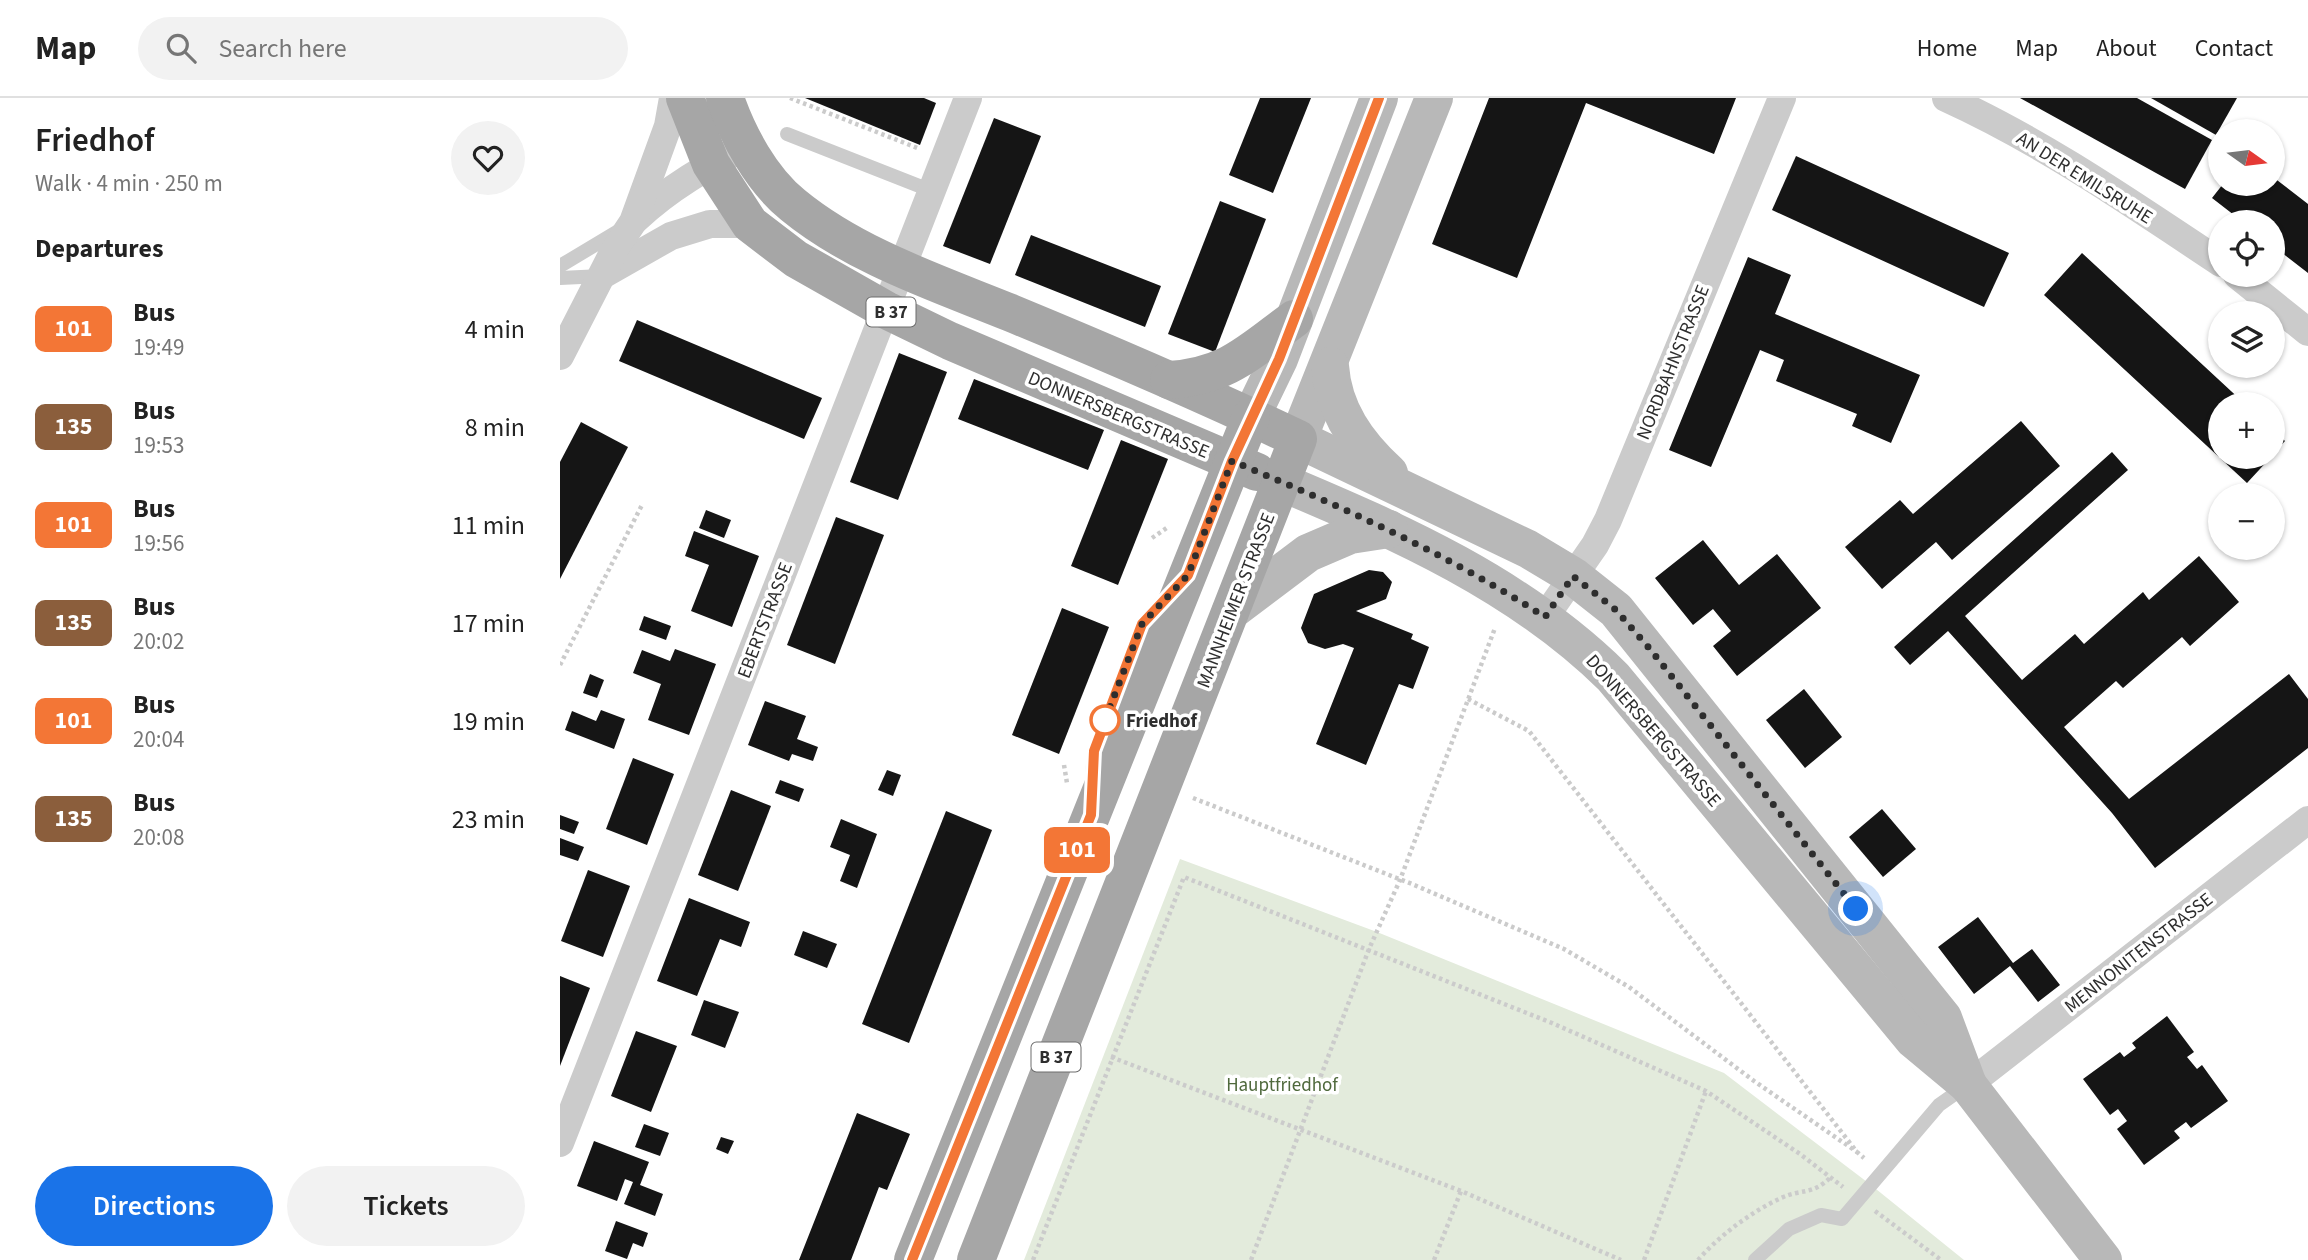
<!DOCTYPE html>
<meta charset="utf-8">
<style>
:root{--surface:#fff;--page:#f2f2f2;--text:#222;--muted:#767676;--line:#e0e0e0;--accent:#1a73e8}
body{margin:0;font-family:"Source Sans 3",sans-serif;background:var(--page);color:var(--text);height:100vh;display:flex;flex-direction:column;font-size:26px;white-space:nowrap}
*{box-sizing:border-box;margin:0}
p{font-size:23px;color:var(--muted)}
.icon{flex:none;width:38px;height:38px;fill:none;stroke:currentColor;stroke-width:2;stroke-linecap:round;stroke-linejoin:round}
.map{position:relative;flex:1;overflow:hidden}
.details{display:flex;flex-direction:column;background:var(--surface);width:560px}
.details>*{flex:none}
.badge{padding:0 14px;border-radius:10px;font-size:24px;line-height:46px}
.needle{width:46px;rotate:104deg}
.tools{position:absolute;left:1648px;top:21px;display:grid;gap:14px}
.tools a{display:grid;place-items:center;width:77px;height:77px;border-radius:50%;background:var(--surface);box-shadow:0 2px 5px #0004;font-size:35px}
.you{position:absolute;width:35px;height:35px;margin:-18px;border:5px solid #fff;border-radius:50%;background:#1a73e8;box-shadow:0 0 0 10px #1a73e833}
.map>.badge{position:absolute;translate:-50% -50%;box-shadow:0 0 0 4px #fff}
h2{padding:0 35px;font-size:26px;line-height:63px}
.round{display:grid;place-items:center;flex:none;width:74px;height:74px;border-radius:37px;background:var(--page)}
.overview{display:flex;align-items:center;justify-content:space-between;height:119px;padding:0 35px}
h1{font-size:33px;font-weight:600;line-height:52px}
.button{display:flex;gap:14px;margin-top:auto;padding:14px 35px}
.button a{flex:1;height:80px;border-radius:42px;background:var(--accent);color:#fff;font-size:28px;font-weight:600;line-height:80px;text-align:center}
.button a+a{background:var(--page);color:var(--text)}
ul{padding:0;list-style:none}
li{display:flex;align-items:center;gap:21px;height:98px;padding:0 35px}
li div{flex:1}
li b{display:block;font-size:26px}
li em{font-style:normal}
li .badge{min-width:77px;font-weight:700;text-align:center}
header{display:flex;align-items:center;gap:42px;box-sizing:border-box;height:98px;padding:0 35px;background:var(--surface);border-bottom:2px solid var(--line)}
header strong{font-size:33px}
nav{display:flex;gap:38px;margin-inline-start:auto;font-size:24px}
.search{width:490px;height:63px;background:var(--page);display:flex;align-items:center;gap:18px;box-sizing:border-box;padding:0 24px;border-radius:38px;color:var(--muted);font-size:26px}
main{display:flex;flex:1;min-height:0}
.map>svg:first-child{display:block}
</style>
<header>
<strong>Map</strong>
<div class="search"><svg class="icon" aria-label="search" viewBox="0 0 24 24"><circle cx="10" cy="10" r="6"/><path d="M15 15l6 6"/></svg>Search here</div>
<nav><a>Home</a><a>Map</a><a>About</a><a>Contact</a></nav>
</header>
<main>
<section class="details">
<div class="overview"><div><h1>Friedhof</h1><p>Walk · 4 min · 250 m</p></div><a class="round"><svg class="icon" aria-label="heart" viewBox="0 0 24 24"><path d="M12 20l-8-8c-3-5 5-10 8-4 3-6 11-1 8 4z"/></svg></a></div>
<h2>Departures</h2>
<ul>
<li><span class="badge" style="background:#f37636;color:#fff">101</span><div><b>Bus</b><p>19:49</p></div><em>4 min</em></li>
<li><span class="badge" style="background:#8b5e3c;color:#fff">135</span><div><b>Bus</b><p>19:53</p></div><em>8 min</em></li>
<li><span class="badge" style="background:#f37636;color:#fff">101</span><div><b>Bus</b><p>19:56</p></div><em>11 min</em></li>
<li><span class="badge" style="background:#8b5e3c;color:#fff">135</span><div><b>Bus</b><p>20:02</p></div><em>17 min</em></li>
<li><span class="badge" style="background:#f37636;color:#fff">101</span><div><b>Bus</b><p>20:04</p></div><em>19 min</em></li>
<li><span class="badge" style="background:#8b5e3c;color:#fff">135</span><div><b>Bus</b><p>20:08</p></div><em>23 min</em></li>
</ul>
<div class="button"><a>Directions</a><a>Tickets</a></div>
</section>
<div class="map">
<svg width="1748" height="1162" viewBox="0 0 1748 1162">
<rect width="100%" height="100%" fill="#fff"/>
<path fill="#e3ebdc" d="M 620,761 L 817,834 L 1164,975 L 1311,1087 L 1404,1162 L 464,1162 Z"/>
<g fill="#151515">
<path d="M 245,0 L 364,0 L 376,5 L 360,47 Z"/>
<path d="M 700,0 L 751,0 L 713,95 L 669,77 Z"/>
<path d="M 929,0 L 1176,0 L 1154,56 L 1026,5 L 957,180 L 872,146 Z"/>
<path d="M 1460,0 L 1577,0 L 1652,42 L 1625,91 Z"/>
<path d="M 1591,0 L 1677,0 L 1656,37 Z"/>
<path d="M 434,20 L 481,38 L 430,166 L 383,148 Z"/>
<path d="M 1236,58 L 1449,155 L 1424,209 L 1212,112 Z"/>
<path d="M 1713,79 L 1748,106 L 1748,175 L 1713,148 L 1713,124 L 1683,124 L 1652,100 L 1663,86 L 1713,86 Z"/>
<path d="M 660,103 L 706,121 L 655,254 L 608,236 Z"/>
<path d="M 471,137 L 601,188 L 585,229 L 455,177 Z"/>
<path d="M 1522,155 L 1685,306 L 1661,306 L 1661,359 L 1711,359 L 1687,385 L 1484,197 Z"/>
<path d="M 1188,159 L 1231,177 L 1215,216 L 1360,277 L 1331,345 L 1292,328 L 1297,316 L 1216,283 L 1224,262 L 1200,252 L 1151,369 L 1109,352 Z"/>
<path d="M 77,222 L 262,300 L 244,341 L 59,263 Z"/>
<path d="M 339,255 L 387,274 L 338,402 L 290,384 Z"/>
<path d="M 414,281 L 544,332 L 528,372 L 398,321 Z"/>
<path d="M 1461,323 L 1500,368 L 1392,462 L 1376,444 L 1322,491 L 1285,449 L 1340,402 L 1353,416 Z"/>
<path d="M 21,324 L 68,349 L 0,481 L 0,364 Z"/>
<path d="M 1713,332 L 1725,343 L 1713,356 Z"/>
<path d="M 561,342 L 608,361 L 558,487 L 511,468 Z"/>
<path d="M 1552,354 L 1568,372 L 1405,518 L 1462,582 L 1515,536 L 1524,546 L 1583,494 L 1589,502 L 1639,458 L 1679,504 L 1630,548 L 1622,539 L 1563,590 L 1556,583 L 1504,629 L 1569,701 L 1729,576 L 1748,601 L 1748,650 L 1595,770 L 1552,715 L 1388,533 L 1350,567 L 1334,549 Z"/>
<path d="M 146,412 L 171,422 L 164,440 L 139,430 Z"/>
<path d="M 276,419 L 324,437 L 275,566 L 227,547 Z"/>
<path d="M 134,433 L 199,458 L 172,529 L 131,513 L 149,467 L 125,458 Z"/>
<path d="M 1143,442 L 1179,487 L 1217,456 L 1261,510 L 1177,578 L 1153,548 L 1171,533 L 1153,511 L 1133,527 L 1095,480 Z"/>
<path d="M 809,472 L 823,474 L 832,484 L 826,501 L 796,513 L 853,536 L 851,541 L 869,549 L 853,591 L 839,586 L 806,667 L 756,646 L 794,550 L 783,546 L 765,551 L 748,545 L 741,530 L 754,496 Z"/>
<path d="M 502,510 L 549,529 L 499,656 L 452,637 Z"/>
<path d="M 84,518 L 111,528 L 106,542 L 79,532 Z"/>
<path d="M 115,551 L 156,566 L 129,637 L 88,622 L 101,586 L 73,575 L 82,552 L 110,563 Z"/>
<path d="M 30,576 L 44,582 L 37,600 L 23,595 Z"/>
<path d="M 1244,591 L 1282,639 L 1245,670 L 1206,622 Z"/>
<path d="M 205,603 L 246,618 L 237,641 L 258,649 L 253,663 L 232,656 L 229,663 L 188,647 Z"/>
<path d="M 41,612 L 65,621 L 54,651 L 5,632 L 12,613 L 36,623 Z"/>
<path d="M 73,660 L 114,676 L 87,747 L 46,731 Z"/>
<path d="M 327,672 L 341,677 L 333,698 L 318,692 Z"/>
<path d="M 220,682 L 244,691 L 239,704 L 215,695 Z"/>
<path d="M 171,692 L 211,708 L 178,793 L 138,777 Z"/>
<path d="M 1322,711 L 1356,751 L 1323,779 L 1289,739 Z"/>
<path d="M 386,713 L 432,732 L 349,945 L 302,926 Z"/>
<path d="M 0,717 L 19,724 L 14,736 L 0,731 Z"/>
<path d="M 281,721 L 317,736 L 297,790 L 280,783 L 290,757 L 270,749 Z"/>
<path d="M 0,740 L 24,749 L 18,763 L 0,757 Z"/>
<path d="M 28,772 L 70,788 L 43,859 L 1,843 Z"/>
<path d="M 129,800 L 190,824 L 181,849 L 160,841 L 137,898 L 97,883 Z"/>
<path d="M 1418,819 L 1453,865 L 1472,851 L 1500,887 L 1478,904 L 1450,868 L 1414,896 L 1378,849 Z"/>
<path d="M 243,833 L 277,846 L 267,870 L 234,857 Z"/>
<path d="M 0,878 L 30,890 L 0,968 Z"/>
<path d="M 144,902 L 179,914 L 165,950 L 131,937 Z"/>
<path d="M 1607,918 L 1634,954 L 1627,959 L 1637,971 L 1642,967 L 1668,1003 L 1631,1030 L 1626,1024 L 1614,1033 L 1620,1040 L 1584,1067 L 1557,1031 L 1567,1023 L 1558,1011 L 1550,1017 L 1523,981 L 1560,954 L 1564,959 L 1576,950 L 1572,945 Z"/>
<path d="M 76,933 L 117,948 L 91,1014 L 51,998 Z"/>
<path d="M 297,1015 L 350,1036 L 327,1092 L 319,1089 L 291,1162 L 239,1162 Z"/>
<path d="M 84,1026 L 109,1035 L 100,1058 L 75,1049 Z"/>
<path d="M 161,1039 L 174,1043 L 168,1056 L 156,1051 Z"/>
<path d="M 34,1043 L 89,1064 L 80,1087 L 103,1096 L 95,1118 L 64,1106 L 73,1084 L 65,1081 L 57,1103 L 17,1088 Z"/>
<path d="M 56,1123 L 88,1135 L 83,1149 L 73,1145 L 67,1161 L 45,1153 Z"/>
</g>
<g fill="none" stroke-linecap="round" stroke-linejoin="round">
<g stroke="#cbcbcb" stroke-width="4.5" stroke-dasharray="3.5 3.5" stroke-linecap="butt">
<path d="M 230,0 L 360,51"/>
<path d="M 592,440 L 608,429"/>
<path d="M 0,567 L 83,405"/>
<path d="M 908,601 L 969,633 L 1297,1054 L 1304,1060"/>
<path d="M 504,667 L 507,685"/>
<path d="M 633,700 L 852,786 L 1004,851 L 1069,889 L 1194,983 L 1297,1054"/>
<path d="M 551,959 L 901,1093 L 1061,1162"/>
<path d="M 1315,1113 L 1381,1162"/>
<path d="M 473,1162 L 624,779 L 992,925 L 1146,993 L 1240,1056 L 1283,1089"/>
<path d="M 691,1162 L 809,851 L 840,782 L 935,530"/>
<path d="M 874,1162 L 901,1093"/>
<path d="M 1084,1162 L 1146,993"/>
<path d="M 1138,1162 C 1160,1137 1191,1114 1221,1100 C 1243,1090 1251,1098 1271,1079"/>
</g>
<g stroke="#cbcbcb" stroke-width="14">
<path d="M 227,36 L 372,93"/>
<path d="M 0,168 L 60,132"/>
<path d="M 0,180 L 42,178"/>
<path d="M 532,679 L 534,653 L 582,526 L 603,503"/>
<path d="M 1195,1162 L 1229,1131 L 1261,1117 L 1282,1121 L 1379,1007 L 1406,988"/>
</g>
<g stroke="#cbcbcb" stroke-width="28">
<path d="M 1386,0 C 1483,44 1572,106 1661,165"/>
<path d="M 76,121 C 109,90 147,68 187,48"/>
<path d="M 44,176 L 111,138 L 150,126 L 190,126"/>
<path d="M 1677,177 L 1748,234"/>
<path d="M 0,258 L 55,151 L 73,124 L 108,28 L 113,0"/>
<path d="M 985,519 L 1035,447 L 1048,422 L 1222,0"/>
<path d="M 1408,987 L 1748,722"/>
<path d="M 0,1045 L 408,0"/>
</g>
<g stroke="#b8b8b8" stroke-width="38">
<path d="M 874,0 L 738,341 L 968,451 L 1013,478 L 1056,512 L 1383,920 L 1408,987"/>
<path d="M 770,268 C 773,312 797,346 829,375"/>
<path d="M 691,319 L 719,261 L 819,0"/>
<path d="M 721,384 C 840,434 960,487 1053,579 L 1354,942 L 1408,987 L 1543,1162"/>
<path d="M 671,513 L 748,455 L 790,437 L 829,431"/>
</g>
<g stroke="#a6a6a6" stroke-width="38">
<path d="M 125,0 L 151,66 L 190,126 L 236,161 L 326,212 L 390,243 L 697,374"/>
<path d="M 165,0 C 178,38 201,81 233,107 C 295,158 377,185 451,215 C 548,255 644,296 738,341 L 416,1162"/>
<path d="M 609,282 C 668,278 689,254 734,221"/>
<path d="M 353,1162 L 691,319"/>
</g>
</g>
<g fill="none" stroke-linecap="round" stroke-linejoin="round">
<g stroke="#fff" stroke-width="16">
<path id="line" d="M 352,1162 L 531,717 L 534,653 L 582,526 L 628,477 L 672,363 L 719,261 L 819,0"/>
</g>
<use href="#line" stroke="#f37636" stroke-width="10"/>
<path stroke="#2e2e2e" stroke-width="7" stroke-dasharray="0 12.6" d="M 545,622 L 543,627 L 582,526 L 628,477 L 672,363 C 780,408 886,455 985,519 L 1013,478 L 1056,512 L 1090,551 L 1296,811"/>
</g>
<circle fill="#fff" stroke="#f37636" stroke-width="3.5" cx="545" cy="622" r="14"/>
<g text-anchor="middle" stroke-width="7" stroke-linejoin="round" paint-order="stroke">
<g fill="#fff" stroke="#6d6d6d" stroke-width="2">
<rect x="306.5" y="199.5" width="49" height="29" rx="5"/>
<rect x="471.5" y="944.5" width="49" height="29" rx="5"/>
</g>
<g font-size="18" font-weight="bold" fill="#2e2e2e">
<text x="331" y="220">B 37</text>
<text x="496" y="965">B 37</text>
</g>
<g font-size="19" fill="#2e2e2e" stroke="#fff">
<text transform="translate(1525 79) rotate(32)" y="7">AN DER EMILSRUHE</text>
<text transform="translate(1112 264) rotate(-68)" y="7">NORDBAHNSTRASSE</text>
<text transform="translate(559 316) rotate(23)" y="7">DONNERSBERGSTRASSE</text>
<text transform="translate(675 502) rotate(-69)" y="7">MANNHEIMER STRASSE</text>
<text transform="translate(204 522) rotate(-69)" y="7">EBERTSTRASSE</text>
<text transform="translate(1094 632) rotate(49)" y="7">DONNERSBERGSTRASSE</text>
<text transform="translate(1578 854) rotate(-38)" y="7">MENNONITENSTRASSE</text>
</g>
<g font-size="19" font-weight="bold" fill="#2e2e2e" stroke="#fff" text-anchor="start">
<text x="566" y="629">Friedhof</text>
</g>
<g font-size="19" fill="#4f693c" stroke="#fff">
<text x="722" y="993">Hauptfriedhof</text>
</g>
</g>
</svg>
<div class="tools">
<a><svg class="needle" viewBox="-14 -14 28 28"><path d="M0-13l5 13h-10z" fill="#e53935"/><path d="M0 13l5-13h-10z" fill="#767676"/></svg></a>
<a><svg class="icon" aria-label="locate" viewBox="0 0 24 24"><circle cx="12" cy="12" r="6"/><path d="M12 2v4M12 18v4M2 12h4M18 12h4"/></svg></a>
<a><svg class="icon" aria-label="layers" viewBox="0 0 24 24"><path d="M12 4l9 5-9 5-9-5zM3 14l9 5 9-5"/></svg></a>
<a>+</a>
<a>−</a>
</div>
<div class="you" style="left:1296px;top:811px"></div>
<b class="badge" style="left:517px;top:752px;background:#f37636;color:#fff">101</b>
</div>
</main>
